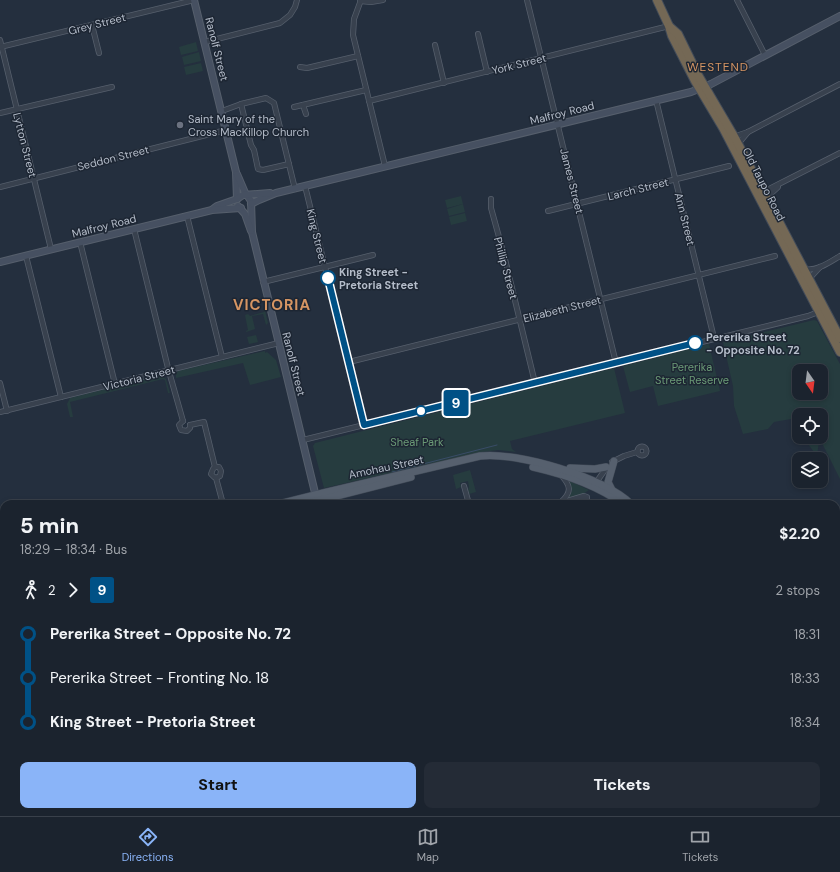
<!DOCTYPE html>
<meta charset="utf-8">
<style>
:root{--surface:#1b232e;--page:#242b36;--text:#f1f3f6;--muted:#a0a4aa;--line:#39404a;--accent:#8ab4f8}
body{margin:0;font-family:"DM Sans",sans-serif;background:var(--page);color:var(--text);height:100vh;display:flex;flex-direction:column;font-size:15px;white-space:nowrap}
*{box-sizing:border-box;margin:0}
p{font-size:13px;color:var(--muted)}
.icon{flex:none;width:22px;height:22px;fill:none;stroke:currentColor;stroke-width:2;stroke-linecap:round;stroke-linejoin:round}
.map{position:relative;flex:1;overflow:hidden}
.drawer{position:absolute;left:0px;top:500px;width:840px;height:316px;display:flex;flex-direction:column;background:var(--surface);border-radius:12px 12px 0 0;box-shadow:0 2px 6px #0003,0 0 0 1px var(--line)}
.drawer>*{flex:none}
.badge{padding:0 8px;border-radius:3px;font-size:14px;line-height:26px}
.needle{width:26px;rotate:166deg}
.buttons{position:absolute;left:792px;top:364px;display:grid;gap:8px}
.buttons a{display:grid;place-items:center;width:36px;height:36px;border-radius:8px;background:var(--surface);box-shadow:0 2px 6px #0003,0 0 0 1px var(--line);font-size:20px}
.map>.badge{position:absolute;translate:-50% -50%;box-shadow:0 0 0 2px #fff}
.legs{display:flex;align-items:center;gap:6px;height:44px;padding:0 20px;font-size:13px}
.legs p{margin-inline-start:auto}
.overview{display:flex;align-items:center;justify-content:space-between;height:68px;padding:0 20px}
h1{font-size:22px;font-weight:700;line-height:30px}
.action{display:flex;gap:8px;margin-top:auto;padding:8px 20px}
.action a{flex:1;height:46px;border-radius:8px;background:var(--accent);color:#111;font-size:16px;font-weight:700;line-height:46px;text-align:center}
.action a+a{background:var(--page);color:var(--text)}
ul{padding:0 20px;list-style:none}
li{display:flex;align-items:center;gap:14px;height:44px;font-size:15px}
li i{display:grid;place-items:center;width:6px;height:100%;margin:0 5px;background:currentColor}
li i::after{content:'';width:10px;height:10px;margin:-5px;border:3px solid;border-radius:50%;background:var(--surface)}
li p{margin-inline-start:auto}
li:first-child i{background:linear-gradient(#0000 50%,currentColor 0)}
li:last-child i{background:linear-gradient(currentColor 50%,#0000 0)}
.dock{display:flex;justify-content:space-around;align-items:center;height:56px;border-top:1px solid var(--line);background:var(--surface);font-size:11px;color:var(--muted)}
.dock a{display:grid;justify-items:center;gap:2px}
.dock .active{color:var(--accent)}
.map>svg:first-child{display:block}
</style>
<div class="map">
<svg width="840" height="816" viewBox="0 0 840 816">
<rect width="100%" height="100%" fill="#242f3e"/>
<g fill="#263c3f" fill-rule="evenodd">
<path d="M 196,42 L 198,51 L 181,55 L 179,47 Z"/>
<path d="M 199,52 L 201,61 L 184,65 L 182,57 Z"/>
<path d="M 201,63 L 203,71 L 186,75 L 184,67 Z"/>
<path d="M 461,196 L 463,204 L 447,208 L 445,200 Z"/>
<path d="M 463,204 L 465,212 L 449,216 L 447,209 Z"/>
<path d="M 465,213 L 467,221 L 451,225 L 449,217 Z"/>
<path d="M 263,310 L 265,310 L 268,323 L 266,325 L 263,314 L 252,316 L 255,329 L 246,332 L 246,331 L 248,330 L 245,315 L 248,314 L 250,316 L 264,312 Z"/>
<path d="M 814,320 L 817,321 L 840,364 L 840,479 L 821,441 L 819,441 L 817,456 L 808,444 L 808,437 L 821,437 L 821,415 L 816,410 L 809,411 L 807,408 L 791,419 L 774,422 L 768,429 L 743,434 L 734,406 L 733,386 L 723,342 ZM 799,371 L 821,371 L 821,393 L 799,393 Z"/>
<path d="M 256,335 L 258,342 L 249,344 L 247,337 Z"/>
<path d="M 709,344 L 720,391 L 658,406 L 653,386 L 630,392 L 623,366 Z"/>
<path d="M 265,351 L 265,353 L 267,352 L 276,360 L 281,377 L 250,385 L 243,363 L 176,378 L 176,375 L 178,371 Z"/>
<path d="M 614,368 L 625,413 L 510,441 L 512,449 L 516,452 L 498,450 L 483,452 L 324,488 L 313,446 L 315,443 Z"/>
<path d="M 161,375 L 166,379 L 170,393 L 168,393 L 165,380 L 163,379 L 70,402 L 73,417 L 70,417 L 67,404 L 70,398 Z"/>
<path d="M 470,470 L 476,492 L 469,494 L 468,490 L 469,487 L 468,481 L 460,483 L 461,487 L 456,489 L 453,475 Z"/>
<path d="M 568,480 L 589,490 L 580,496 L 565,501 L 568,498 L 572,491 Z"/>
<path d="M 840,512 L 840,546 L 836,529 L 836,513 Z"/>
<path d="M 840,579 L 840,604 L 836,597 L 836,580 Z"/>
<path d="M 836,612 L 840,620 L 840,816 L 823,816 L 825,812 L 836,812 Z"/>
<path d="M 399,812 L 706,812 L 706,816 L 400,816 Z"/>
</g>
<rect fill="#394c67" x="648" y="812" width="31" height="4"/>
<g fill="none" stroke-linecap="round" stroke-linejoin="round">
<g stroke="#394c67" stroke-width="1">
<path d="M 392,472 L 497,445"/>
<path d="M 836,739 L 838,744"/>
<path d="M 836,758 L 840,740"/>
<path d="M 831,816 L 831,812"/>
</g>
<g stroke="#565f6c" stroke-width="6">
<g id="street">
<path d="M 361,0 L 354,19 L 353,35 L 385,166"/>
<path d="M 527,0 L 616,363"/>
<path d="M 737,0 L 765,55"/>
<path d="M 360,1 L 371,2 L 383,0"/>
<path d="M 92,25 L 99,53"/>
<path d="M 478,34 L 487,72"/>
<path d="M 0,40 L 51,249"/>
<path d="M 205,42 L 280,23 L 290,15 L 295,7 L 297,0"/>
<path d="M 435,45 L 444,83"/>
<path d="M 0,47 L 194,0"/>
<path d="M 300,67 L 307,68 L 358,56"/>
<path d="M 656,100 L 714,338"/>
<path d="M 369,101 L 669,26"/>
<path d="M 241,104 L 251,145 L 254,150 L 258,169 L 263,170 L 289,164"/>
<path d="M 303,105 L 306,114"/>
<path d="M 294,107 L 366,90"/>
<path d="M 222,111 L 241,104 L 266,98 L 274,103 L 295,189"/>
<path d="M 0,113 L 112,87"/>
<path d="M 733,139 L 739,135 L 748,132 L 840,84"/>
<path d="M 738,144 L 748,132"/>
<path d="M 305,186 L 364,425"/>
<path d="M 0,187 L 226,130"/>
<path d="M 763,192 L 840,153"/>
<path d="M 766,198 L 778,187"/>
<path d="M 491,199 L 491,208 L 504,255 L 535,383"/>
<path d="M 548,211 L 729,166"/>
<path d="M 187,216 L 222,357"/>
<path d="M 134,229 L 168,368 L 183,421"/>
<path d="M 80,242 L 115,384"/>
<path d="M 26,256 L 61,397"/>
<path d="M 804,269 C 816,272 830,262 840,256"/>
<path d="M 809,279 L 820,267"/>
<path d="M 263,282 L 373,255"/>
<path d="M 349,362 L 775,256"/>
<path d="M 0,383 L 7,411"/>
<path d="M 0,412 L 279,343"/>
<path d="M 183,421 L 179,425 L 181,430 L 187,431 L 190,428 L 190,425"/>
<path d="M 190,425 L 204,422 L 215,467"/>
<path d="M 303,440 L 808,316 L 821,311"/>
<circle cx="642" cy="451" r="4.5"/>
<path d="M 612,462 L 624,456 L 637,452"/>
<path d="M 215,467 L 213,469 L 211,474 L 214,477 L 216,478 L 223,504"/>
<path d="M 215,467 L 219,467 L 221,471 L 220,476 L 216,478"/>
<path d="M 595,484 L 607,467"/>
<path d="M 464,486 L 469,504"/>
<path d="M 561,502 C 572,492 571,486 561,475"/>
<path d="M 557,504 L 584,496 L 587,497 L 587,499 L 569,504"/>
<path d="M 836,604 L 840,611"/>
<path d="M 0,708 L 4,706"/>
<path d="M 0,711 L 4,710"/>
<path d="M 0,773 L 4,772"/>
<path d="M 0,779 L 4,778"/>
<path d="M 160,812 L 161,816"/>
<path d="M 298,812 L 299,816"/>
<path d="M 511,812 L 512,816"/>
<path d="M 94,816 L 110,812"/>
<path d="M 113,816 L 130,812"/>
<path d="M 751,816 L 752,812"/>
</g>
</g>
<g stroke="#565f6c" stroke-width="8">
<g id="secondary">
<path d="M 194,0 L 236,172 L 237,199"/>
<path d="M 237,174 L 246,195"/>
<path d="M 247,195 L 251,201 L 252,232 L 317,501 L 319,504"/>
<path d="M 251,204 L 259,200 L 276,193 L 691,92 L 711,84 L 840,16"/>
<path d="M 238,206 L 245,214 L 251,231"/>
<path d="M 213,209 L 217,206 L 237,199 L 243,195 L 270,193"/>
<path d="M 0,262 L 212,210 L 241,208"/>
<path d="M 0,637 L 4,653"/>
<path d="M 0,670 L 4,686"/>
<path d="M 36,812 L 37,816"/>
<path d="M 43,812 L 44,816"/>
<path d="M 383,812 L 383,816"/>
<path d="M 365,816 L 376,812"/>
<path d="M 396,816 L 397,812"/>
</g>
</g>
<g stroke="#414a57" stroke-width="8">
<g id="primary">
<path d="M 533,467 C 564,474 597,485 623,504"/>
<path d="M 570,468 L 595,469 L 606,467"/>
<path d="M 612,490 L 608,482 L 614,461"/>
<path d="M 279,504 L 323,493 L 480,456 C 516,451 606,478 631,504"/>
<path d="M 305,504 L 411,477"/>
<path d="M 0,572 L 4,571"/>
<path d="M 836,573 L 840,572"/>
<path d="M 0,579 L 4,578"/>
</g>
</g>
<g stroke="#434c59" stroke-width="10">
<g id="highway">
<path d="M 657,0 L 669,26 L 672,36 L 695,81 L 723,128 L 840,352"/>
<path d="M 670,27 L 678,34 L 698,75 L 735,138 L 840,338"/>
</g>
</g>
<use href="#street" stroke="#38414e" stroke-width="4.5"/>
<use href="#secondary" stroke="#465061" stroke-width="6"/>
<use href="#primary" stroke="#56606e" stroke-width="7"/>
<use href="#highway" stroke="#746855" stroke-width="8"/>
</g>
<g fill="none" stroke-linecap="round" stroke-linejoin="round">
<g stroke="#fff" stroke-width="9">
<path id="line-1" d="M 328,278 L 364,425 L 695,343"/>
</g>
<use href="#line-1" stroke="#005186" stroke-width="6"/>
</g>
<circle fill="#6b7280" stroke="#1d2633" stroke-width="1.5" cx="180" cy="125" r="4"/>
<g fill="#fff" stroke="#005186" stroke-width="2">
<circle cx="328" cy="278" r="7"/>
<circle cx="695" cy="343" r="7"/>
<circle cx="421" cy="411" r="5"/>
</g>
<g text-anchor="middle" stroke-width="3" stroke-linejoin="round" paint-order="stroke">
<g font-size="11" fill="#b4bcc9" stroke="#1d2633">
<text transform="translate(97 24) rotate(-14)" y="4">Grey Street</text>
<text transform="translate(217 49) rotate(76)" y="4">Ranolf Street</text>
<text transform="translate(519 64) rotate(-14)" y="4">York Street</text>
<text transform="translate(562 113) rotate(-14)" y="4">Malfroy Road</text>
<text transform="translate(25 145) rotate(76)" y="4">Lytton Street</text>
<text transform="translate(113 158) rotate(-14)" y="4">Seddon Street</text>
<text transform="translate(572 181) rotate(76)" y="4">James Street</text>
<text transform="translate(764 184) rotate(63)" y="4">Old Taupo Road</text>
<text transform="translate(638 189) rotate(-14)" y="4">Larch Street</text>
<text transform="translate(685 219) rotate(76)" y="4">Ann Street</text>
<text transform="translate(104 226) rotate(-14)" y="4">Malfroy Road</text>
<text transform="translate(317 236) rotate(76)" y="4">King Street</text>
<text transform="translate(506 268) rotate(75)" y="4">Phillip Street</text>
<text transform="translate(562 309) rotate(-14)" y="4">Elizabeth Street</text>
<text transform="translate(294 364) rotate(76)" y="4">Ranolf Street</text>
<text transform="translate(139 378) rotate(-14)" y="4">Victoria Street</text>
<text transform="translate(386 467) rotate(-12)" y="4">Amohau Street</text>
</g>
<g font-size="11" fill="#b4bcc9" stroke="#1d2633" text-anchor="start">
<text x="188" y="123">Saint Mary of the<tspan x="188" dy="13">Cross MacKillop Church</tspan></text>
</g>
<g font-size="11" font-weight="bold" fill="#b4bcc9" stroke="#1d2633" text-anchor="start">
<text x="339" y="276">King Street -<tspan x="339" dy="13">Pretoria Street</tspan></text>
<text x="706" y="341">Pererika Street<tspan x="706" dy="13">- Opposite No. 72</tspan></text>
</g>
<g font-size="11" fill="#6b9a76" stroke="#1d2633">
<text x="692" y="371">Pererika<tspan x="692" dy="13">Street Reserve</tspan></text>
<text x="417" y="446">Sheaf Park</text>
</g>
<g font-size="12" letter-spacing="1" fill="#d59563" stroke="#1d2633">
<text x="718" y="71">WESTEND</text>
</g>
<g font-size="15" font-weight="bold" letter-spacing="1" fill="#d59563" stroke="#1d2633">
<text x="272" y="310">VICTORIA</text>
</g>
</g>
</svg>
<div class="buttons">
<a><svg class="needle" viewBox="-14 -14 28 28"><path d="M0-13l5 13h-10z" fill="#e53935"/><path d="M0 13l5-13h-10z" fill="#a0a4aa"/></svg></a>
<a><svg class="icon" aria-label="locate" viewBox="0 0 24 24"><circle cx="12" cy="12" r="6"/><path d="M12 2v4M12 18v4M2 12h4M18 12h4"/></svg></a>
<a><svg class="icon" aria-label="layers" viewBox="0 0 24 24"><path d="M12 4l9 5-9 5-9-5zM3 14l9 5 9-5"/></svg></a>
</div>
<b class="badge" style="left:456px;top:403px;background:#005186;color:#fff">9</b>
<section class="drawer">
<div class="overview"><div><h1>5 min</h1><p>18:29 – 18:34 · Bus</p></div><b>$2.20</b></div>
<div class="legs"><svg class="icon" aria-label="walk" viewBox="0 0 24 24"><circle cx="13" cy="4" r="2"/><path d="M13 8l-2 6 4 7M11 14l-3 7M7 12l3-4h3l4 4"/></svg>2<svg class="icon" aria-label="forward" viewBox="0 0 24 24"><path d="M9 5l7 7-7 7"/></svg><b class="badge" style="background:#005186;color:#fff">9</b><p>2 stops</p></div>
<ul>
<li><i style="color:#005186"></i><b>Pererika Street - Opposite No. 72</b><p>18:31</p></li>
<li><i style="color:#005186"></i><span>Pererika Street - Fronting No. 18</span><p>18:33</p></li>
<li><i style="color:#005186"></i><b>King Street - Pretoria Street</b><p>18:34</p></li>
</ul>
<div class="action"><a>Start</a><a>Tickets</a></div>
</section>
</div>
<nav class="dock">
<a class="active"><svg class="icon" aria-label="directions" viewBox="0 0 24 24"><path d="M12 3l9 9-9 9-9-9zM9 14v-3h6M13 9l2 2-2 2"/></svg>Directions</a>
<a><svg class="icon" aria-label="map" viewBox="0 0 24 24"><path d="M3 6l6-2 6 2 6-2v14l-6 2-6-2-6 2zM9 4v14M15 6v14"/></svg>Map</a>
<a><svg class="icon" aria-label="tickets" viewBox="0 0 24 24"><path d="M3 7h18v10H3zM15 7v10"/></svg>Tickets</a>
</nav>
